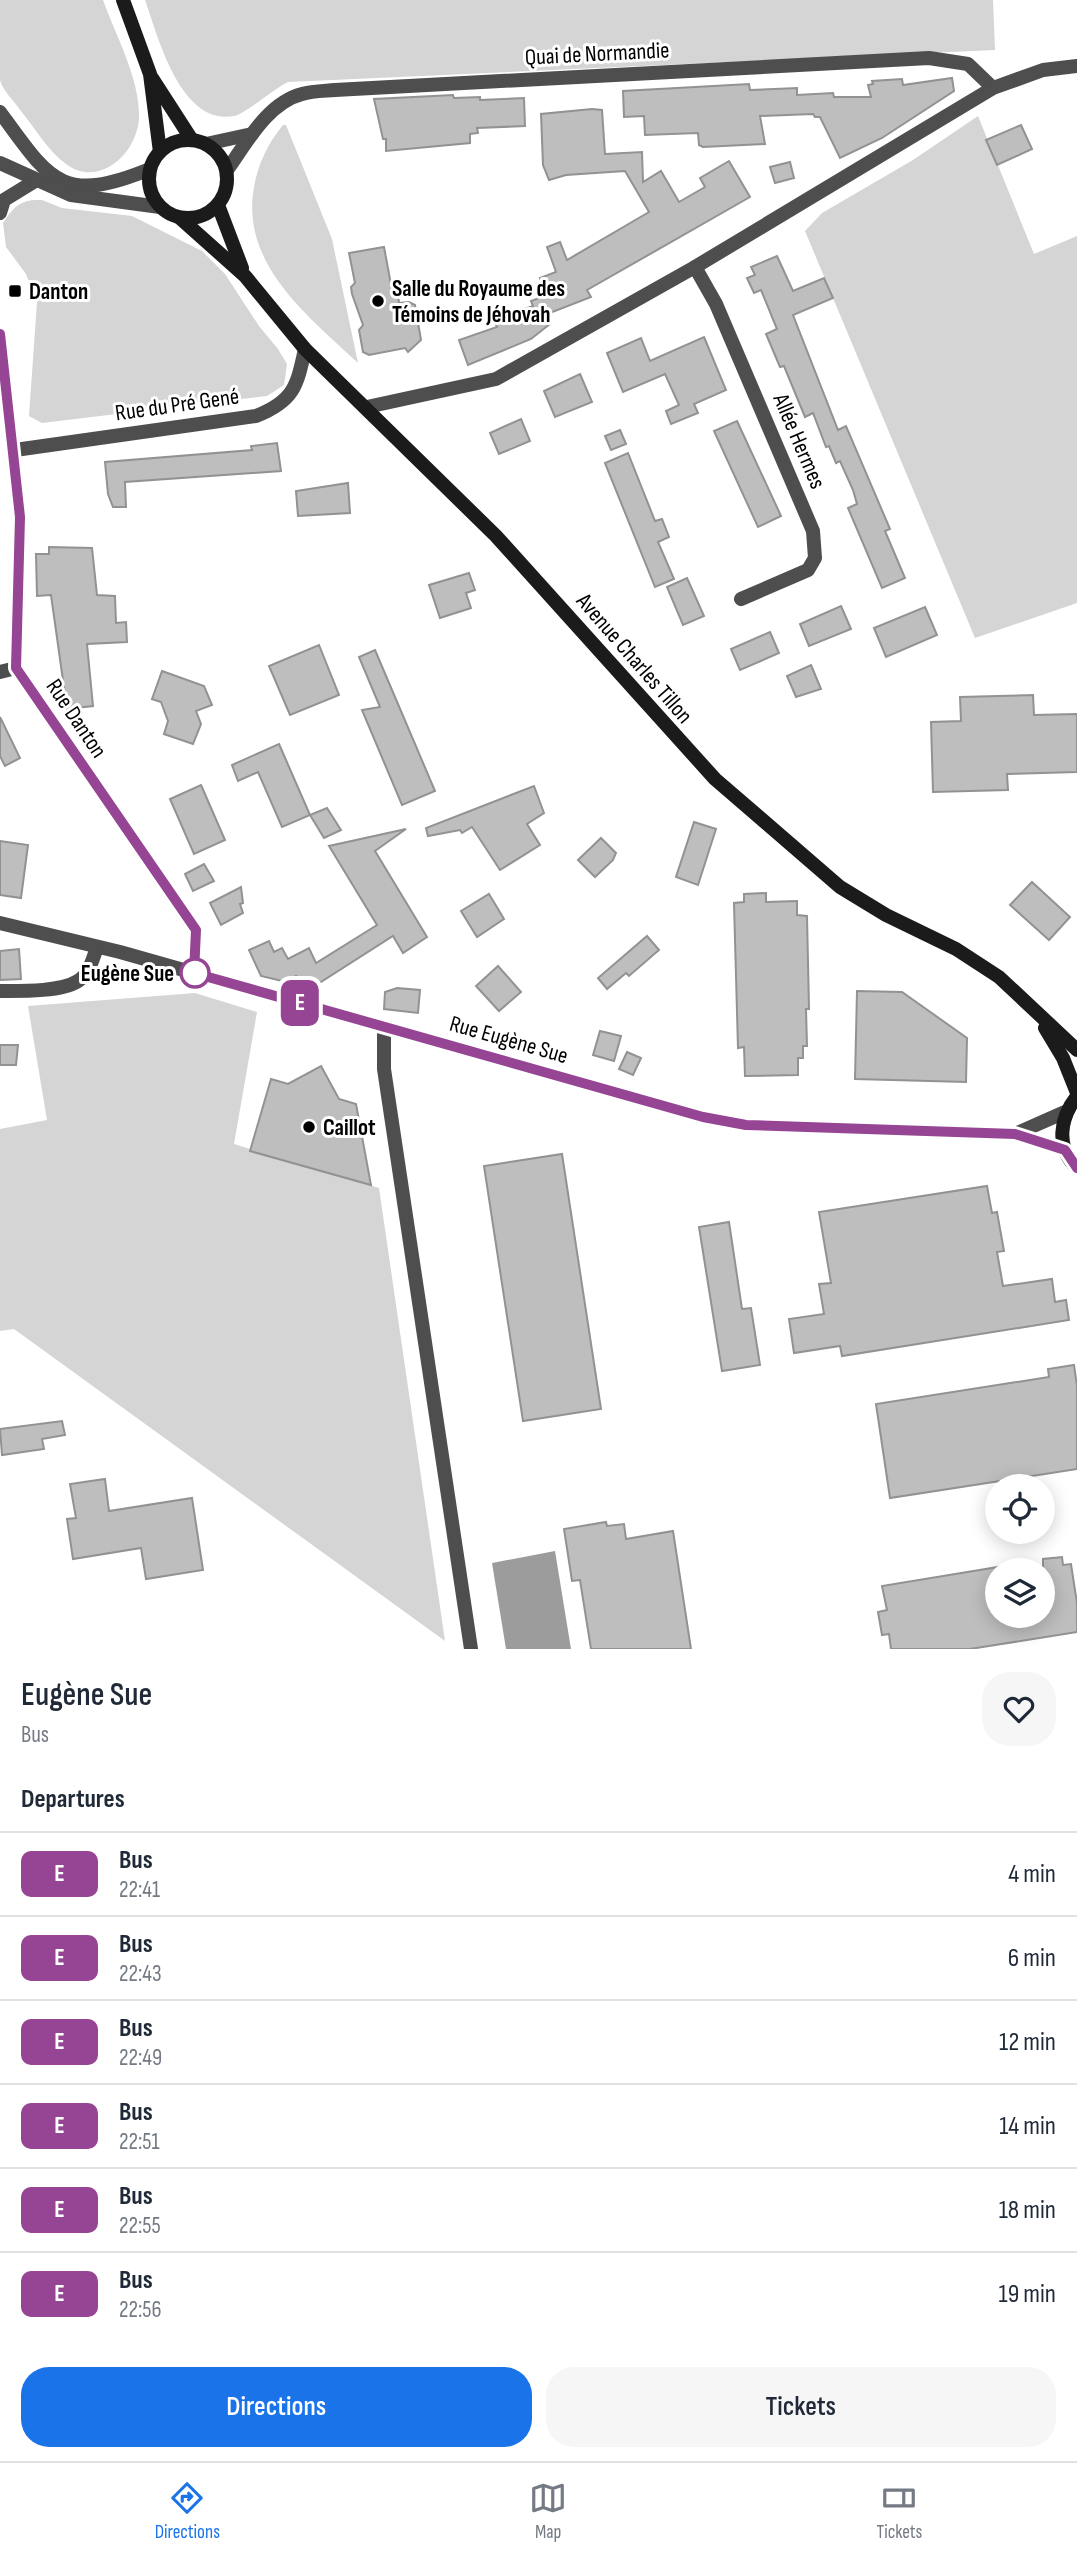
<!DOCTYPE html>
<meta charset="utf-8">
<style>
:root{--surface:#fff;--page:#f6f6f7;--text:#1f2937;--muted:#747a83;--line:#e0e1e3;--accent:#1a73e8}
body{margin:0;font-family:"Sofia Sans Condensed",sans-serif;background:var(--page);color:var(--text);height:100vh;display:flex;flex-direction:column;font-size:26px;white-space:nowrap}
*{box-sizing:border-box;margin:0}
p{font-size:23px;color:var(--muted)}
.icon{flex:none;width:38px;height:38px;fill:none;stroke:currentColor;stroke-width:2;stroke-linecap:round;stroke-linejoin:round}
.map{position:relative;height:1649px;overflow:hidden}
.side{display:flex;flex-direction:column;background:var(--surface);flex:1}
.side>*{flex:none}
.badge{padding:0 14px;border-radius:10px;font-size:24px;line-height:46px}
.buttons{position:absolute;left:985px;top:1474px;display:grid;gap:14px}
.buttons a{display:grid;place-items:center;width:70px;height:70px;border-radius:50%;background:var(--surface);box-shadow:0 4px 18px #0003;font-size:35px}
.map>.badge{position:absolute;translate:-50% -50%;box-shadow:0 0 0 4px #fff}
h2{padding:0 21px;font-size:26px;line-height:63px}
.round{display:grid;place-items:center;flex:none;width:74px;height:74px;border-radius:28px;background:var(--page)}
.summary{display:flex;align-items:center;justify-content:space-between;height:119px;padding:0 21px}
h1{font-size:33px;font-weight:600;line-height:52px}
.cta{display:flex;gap:14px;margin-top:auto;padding:14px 21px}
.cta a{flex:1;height:80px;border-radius:28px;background:var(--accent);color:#fff;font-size:28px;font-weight:600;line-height:80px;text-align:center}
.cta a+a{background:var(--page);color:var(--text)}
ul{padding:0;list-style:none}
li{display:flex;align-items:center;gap:21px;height:84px;padding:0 21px;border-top:2px solid var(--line)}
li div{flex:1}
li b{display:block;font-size:26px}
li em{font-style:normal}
li .badge{min-width:77px;font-weight:700;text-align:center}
.tab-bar{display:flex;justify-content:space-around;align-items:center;height:98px;border-top:2px solid var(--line);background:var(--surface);font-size:19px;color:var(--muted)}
.tab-bar a{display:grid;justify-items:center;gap:4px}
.tab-bar .current{color:var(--accent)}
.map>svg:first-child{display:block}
</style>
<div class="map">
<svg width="1077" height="1649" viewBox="0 0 1077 1649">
<rect width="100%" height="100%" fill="#fff"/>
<g fill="#d5d5d5">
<path d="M 0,0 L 103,0 C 116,36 140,79 139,117 C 138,153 99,189 66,164 C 48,151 35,128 21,111 C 15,102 2,90 0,80 C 0,55 0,25 0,0 Z"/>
<path d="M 145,0 L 993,0 L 995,50 L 288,82 C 274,89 243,115 234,116 C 180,126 158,36 145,0 Z"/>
<path d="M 978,116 L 1034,254 L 1077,236 L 1077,603 L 975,638 L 805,231 L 822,213 L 913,160 Z"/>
<path d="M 283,125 L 286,125 L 332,239 L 358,363 C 308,316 240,264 254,187 C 258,164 268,143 283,125 Z"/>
<path d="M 42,200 L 62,208 L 132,216 L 202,251 L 225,274 L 259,326 L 278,349 L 287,364 L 284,385 L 267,396 L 42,423 L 29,416 L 37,302 L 26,274 L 6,247 L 3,223 C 14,206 21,199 42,200 Z"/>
<path d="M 195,993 L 257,1012 L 234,1144 L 379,1188 L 445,1641 L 14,1329 L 0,1331 L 0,1129 L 47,1120 L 28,1006 Z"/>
</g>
<path fill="#9c9c9c" d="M 555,1551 L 571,1649 L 506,1649 L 492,1563 Z"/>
<g fill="#bebebe" stroke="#929292" stroke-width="2">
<path d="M 952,78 L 954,91 L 882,138 L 840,158 L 820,117 L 815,117 L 813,114 L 760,116 L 765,144 L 703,147 L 699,145 L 698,133 L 645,135 L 644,116 L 624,117 L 623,91 L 749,84 L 750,90 L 797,88 L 797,95 L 833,93 L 834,97 L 871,97 L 868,85 L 873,84 L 872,81 L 902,79 L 903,85 Z"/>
<path d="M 453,95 L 454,98 L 480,97 L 480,100 L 524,98 L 525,126 L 477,128 L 478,133 L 470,134 L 470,143 L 386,151 L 386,139 L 383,139 L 374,99 Z"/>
<path d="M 592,109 L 602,110 L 605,154 L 642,152 L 643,182 L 661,171 L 679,202 L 705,187 L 700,178 L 729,161 L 750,197 L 587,290 L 591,297 L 547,314 L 550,324 L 531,339 L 468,365 L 459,340 L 497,327 L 494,320 L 533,306 L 531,301 L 547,295 L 540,278 L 556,272 L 547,247 L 560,242 L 567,260 L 649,212 L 625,171 L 566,175 L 549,180 L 543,165 L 541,114 Z"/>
<path d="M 1021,125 L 1032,149 L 997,165 L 986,140 Z"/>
<path d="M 790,162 L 794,178 L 775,183 L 770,167 Z"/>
<path d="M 384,247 L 392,290 L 398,294 L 399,303 L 409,302 L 415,305 L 421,340 L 408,352 L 405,348 L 369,355 L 363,352 L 359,330 L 363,325 L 352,294 L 351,287 L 355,283 L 349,253 Z"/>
<path d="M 777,256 L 793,291 L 824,278 L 833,298 L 793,315 L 838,430 L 846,426 L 890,529 L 885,531 L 905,578 L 882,588 L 848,508 L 857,504 L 853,490 L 840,461 L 836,463 L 829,446 L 826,447 L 813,413 L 805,417 L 784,366 L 780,367 L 766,334 L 777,329 L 761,290 L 754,293 L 747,278 L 755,275 L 751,267 Z"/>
<path d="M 704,337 L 726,390 L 694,404 L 698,413 L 671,424 L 666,411 L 679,405 L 665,374 L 623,392 L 607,353 L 641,338 L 650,361 Z"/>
<path d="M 580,374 L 592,402 L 555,417 L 544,391 Z"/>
<path d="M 521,419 L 530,441 L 499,454 L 490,433 Z"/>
<path d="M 737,421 L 781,516 L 758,527 L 714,431 Z"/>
<path d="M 620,430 L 626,444 L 611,450 L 605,436 Z"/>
<path d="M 277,443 L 281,471 L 125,482 L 126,507 L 113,507 L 108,494 L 105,462 L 252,450 L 251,446 Z"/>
<path d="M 628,453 L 655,521 L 662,519 L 669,537 L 658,542 L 674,579 L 655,587 L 605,463 Z"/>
<path d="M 348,483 L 350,513 L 298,516 L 296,491 Z"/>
<path d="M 49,547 L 92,548 L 97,595 L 115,596 L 116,623 L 126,622 L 127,642 L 87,644 L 93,706 L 67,709 L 51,595 L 37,596 L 36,554 L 49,554 Z"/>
<path d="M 469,573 L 475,590 L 466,593 L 471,608 L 440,618 L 429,585 Z"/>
<path d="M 687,578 L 704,616 L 683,625 L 667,587 Z"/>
<path d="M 841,606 L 851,629 L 809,646 L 800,624 Z"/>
<path d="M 925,607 L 937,635 L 886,657 L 874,628 Z"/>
<path d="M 770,632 L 779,653 L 740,670 L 731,649 Z"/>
<path d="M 319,645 L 339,695 L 290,715 L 269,666 Z"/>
<path d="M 375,650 L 435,791 L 402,805 L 362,710 L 380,707 L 359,657 Z"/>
<path d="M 811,665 L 821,689 L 796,697 L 787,676 Z"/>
<path d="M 162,671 L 204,686 L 212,705 L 196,711 L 201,724 L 193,744 L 164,734 L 168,721 L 161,702 L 152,699 Z"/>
<path d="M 1033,695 L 1034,715 L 1077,714 L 1077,772 L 1007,774 L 1008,790 L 933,792 L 931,722 L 961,721 L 960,697 Z"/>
<path d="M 0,717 L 20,758 L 5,766 L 0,756 Z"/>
<path d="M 279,744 L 310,815 L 282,827 L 258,772 L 238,781 L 232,765 Z"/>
<path d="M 201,785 L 225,840 L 194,854 L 170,799 Z"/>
<path d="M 534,786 L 544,813 L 527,824 L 540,845 L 500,870 L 472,827 L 462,833 L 460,830 L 428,836 L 426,828 Z"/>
<path d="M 327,808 L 341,830 L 324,838 L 310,815 Z"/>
<path d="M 694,822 L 716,829 L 698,885 L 676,877 Z"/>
<path d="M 406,829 L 375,851 L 427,937 L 403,953 L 393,936 L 313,987 L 296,976 L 286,982 L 261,976 L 249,950 L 269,941 L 274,952 L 282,948 L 288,959 L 309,948 L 316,963 L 377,925 L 329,846 Z"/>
<path d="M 601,838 L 616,853 L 613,860 L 595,877 L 578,860 Z"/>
<path d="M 0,841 L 28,845 L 21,898 L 0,895 Z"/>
<path d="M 204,864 L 214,881 L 193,891 L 185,874 Z"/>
<path d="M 1032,882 L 1070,917 L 1049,940 L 1010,905 Z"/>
<path d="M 241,887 L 243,903 L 240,904 L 243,913 L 221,925 L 210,903 Z"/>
<path d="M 766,893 L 766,902 L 797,901 L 797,915 L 807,916 L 809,1009 L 806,1009 L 807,1046 L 803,1046 L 803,1058 L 798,1058 L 798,1075 L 745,1076 L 744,1047 L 738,1048 L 734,903 L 744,902 L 744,894 Z"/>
<path d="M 489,894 L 504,919 L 477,937 L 461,911 Z"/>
<path d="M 647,936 L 659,950 L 629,976 L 626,973 L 607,989 L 598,978 Z"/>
<path d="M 19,949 L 21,979 L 0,980 L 0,951 Z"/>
<path d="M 498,966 L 521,992 L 499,1011 L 476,986 Z"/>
<path d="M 397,988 L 420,990 L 418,1013 L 384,1009 L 385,992 Z"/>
<path d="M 857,991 L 902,992 L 967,1038 L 966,1082 L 855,1079 Z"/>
<path d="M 600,1031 L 621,1036 L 614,1061 L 593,1055 Z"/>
<path d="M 0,1045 L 18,1045 L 16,1065 L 0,1065 Z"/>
<path d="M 627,1052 L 641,1058 L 633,1075 L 619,1069 Z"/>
<path d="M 321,1066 L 339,1099 L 356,1104 L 371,1185 L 250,1151 L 271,1079 L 288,1084 Z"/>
<path d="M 562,1154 L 601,1409 L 523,1421 L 484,1166 Z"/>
<path d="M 987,1186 L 992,1213 L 997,1212 L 1004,1251 L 997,1252 L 1003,1286 L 1052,1279 L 1055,1302 L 1066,1300 L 1069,1320 L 842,1356 L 840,1346 L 794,1353 L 789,1319 L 824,1314 L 819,1284 L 831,1283 L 819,1212 Z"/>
<path d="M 729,1222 L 742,1309 L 751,1308 L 760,1365 L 722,1371 L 699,1227 Z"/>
<path d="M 1074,1365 L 1077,1386 L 1077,1469 L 890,1498 L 876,1404 L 1049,1377 L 1048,1369 Z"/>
<path d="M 62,1421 L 65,1435 L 42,1439 L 44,1449 L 2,1455 L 0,1429 Z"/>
<path d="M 105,1479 L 109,1511 L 192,1498 L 203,1570 L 146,1579 L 141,1548 L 73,1559 L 67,1519 L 76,1518 L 70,1484 Z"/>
<path d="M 606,1522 L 607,1526 L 624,1524 L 626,1539 L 673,1531 L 691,1649 L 591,1649 L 580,1580 L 572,1581 L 564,1529 Z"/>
<path d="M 1062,1557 L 1063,1565 L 1071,1564 L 1077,1603 L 1077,1632 L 970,1649 L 891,1649 L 889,1634 L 882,1635 L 878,1612 L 887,1610 L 882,1586 L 998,1567 L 998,1615 L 1043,1615 L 1043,1559 Z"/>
</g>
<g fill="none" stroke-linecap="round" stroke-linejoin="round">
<g stroke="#4e4e4e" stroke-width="14">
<path d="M 0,112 C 50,181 62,205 150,169"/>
<path d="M 206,144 L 252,134"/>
<path d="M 0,163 L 71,195 L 160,207"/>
<path d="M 227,170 C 246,144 267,103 302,94 C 312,91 324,91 335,90 L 929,58 L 968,64 L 993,88"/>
<path d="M 0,213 L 4,200 L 35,181"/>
<path d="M 695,267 L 716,304 L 813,531 L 815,558 L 808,570 L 741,599"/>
<path d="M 0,334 L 20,517 L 16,668 L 196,931 L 194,973"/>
<path d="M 367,407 L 496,379 L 695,267 L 993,88 L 1043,70 L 1077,66"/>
<path d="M 15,450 L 256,416 C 294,401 297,386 305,349"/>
<path d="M 0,672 L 16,668"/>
<path d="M 0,923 L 120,952 L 703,1117 L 746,1125 L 1015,1134 L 1065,1150"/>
<path d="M 0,991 C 20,991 61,992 78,981 C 89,974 93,959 97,947"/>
<path d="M 384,1027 L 384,1069 L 471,1649"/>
<path d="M 1015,1134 L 1065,1112"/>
</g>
<g stroke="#1b1b1b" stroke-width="14">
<path d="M 123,0 L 150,74 L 160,152"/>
<path d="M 152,78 L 192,140"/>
<circle cx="188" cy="179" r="39"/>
<path d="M 218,205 L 242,268"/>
<path d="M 180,218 L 245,276 L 305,349 L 496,536 L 715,779 L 840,887 L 886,915 L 956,949 L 999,977 L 1077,1050"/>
<path d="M 1045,1028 L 1063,1058 L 1077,1093"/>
<path d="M 1077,1096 C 1060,1118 1055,1147 1077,1168"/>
</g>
</g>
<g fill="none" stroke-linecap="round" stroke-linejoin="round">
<g stroke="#fff" stroke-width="16">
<path id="line" d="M 0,334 L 20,517 L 16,668 L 196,930 L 194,973 L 703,1117 L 746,1125 L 1015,1134 L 1065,1150 L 1077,1168"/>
</g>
<use href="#line" stroke="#954593" stroke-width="10"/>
</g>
<g fill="#000" stroke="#fff" stroke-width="2.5">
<rect x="8" y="284" width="14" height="14" rx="3.5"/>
<circle cx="378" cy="301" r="7"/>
<circle cx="309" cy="1127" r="7"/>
</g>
<circle fill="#fff" stroke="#954593" stroke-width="3.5" cx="195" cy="973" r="14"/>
<g text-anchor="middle" stroke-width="6" stroke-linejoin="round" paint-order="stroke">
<g font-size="23" fill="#000" stroke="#fff">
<text transform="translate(597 53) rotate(-3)" y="8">Quai de Normandie</text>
<text transform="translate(177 404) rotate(-8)" y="8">Rue du Pré Gené</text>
<text transform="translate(800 441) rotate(67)" y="8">Allée Hermes</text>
<text transform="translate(635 658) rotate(49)" y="8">Avenue Charles Tillon</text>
<text transform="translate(77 718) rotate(56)" y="8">Rue Danton</text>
<text transform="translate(509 1039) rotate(16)" y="8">Rue Eugène Sue</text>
</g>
<g font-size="23" font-weight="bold" fill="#000" stroke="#fff" text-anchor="start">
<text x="392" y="296">Salle du Royaume des<tspan x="392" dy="26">Témoins de Jéhovah</tspan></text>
<text x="29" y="299">Danton</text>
<text x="323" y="1135">Caillot</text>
</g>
<g font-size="23" font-weight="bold" fill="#000" stroke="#fff" text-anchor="end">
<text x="174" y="981">Eugène Sue</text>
</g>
</g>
</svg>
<div class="buttons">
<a><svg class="icon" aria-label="locate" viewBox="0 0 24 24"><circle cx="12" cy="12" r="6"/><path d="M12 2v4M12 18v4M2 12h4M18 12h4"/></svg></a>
<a><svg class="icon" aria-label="layers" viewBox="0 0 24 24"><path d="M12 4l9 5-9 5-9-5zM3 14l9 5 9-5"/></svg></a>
</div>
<b class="badge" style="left:300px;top:1003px;background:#954593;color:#fff">E</b>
</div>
<section class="side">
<div class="summary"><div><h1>Eugène Sue</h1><p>Bus</p></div><a class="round"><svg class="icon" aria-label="heart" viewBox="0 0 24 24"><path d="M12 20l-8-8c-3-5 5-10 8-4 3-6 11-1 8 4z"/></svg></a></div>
<h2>Departures</h2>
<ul>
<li><span class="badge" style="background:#954593;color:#fff">E</span><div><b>Bus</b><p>22:41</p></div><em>4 min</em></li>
<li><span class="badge" style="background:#954593;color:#fff">E</span><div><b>Bus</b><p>22:43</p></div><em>6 min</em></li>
<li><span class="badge" style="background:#954593;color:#fff">E</span><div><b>Bus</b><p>22:49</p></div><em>12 min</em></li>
<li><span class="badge" style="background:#954593;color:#fff">E</span><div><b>Bus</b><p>22:51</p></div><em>14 min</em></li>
<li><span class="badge" style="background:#954593;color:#fff">E</span><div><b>Bus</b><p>22:55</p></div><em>18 min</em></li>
<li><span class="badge" style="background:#954593;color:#fff">E</span><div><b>Bus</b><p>22:56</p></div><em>19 min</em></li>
</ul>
<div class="cta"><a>Directions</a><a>Tickets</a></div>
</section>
<nav class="tab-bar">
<a class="current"><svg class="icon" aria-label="directions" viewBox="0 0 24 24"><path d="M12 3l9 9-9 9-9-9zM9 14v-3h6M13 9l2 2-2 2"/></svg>Directions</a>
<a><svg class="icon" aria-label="map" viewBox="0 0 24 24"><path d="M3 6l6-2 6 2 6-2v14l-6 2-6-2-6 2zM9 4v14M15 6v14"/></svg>Map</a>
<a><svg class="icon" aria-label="tickets" viewBox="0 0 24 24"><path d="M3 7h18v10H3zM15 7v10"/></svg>Tickets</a>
</nav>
